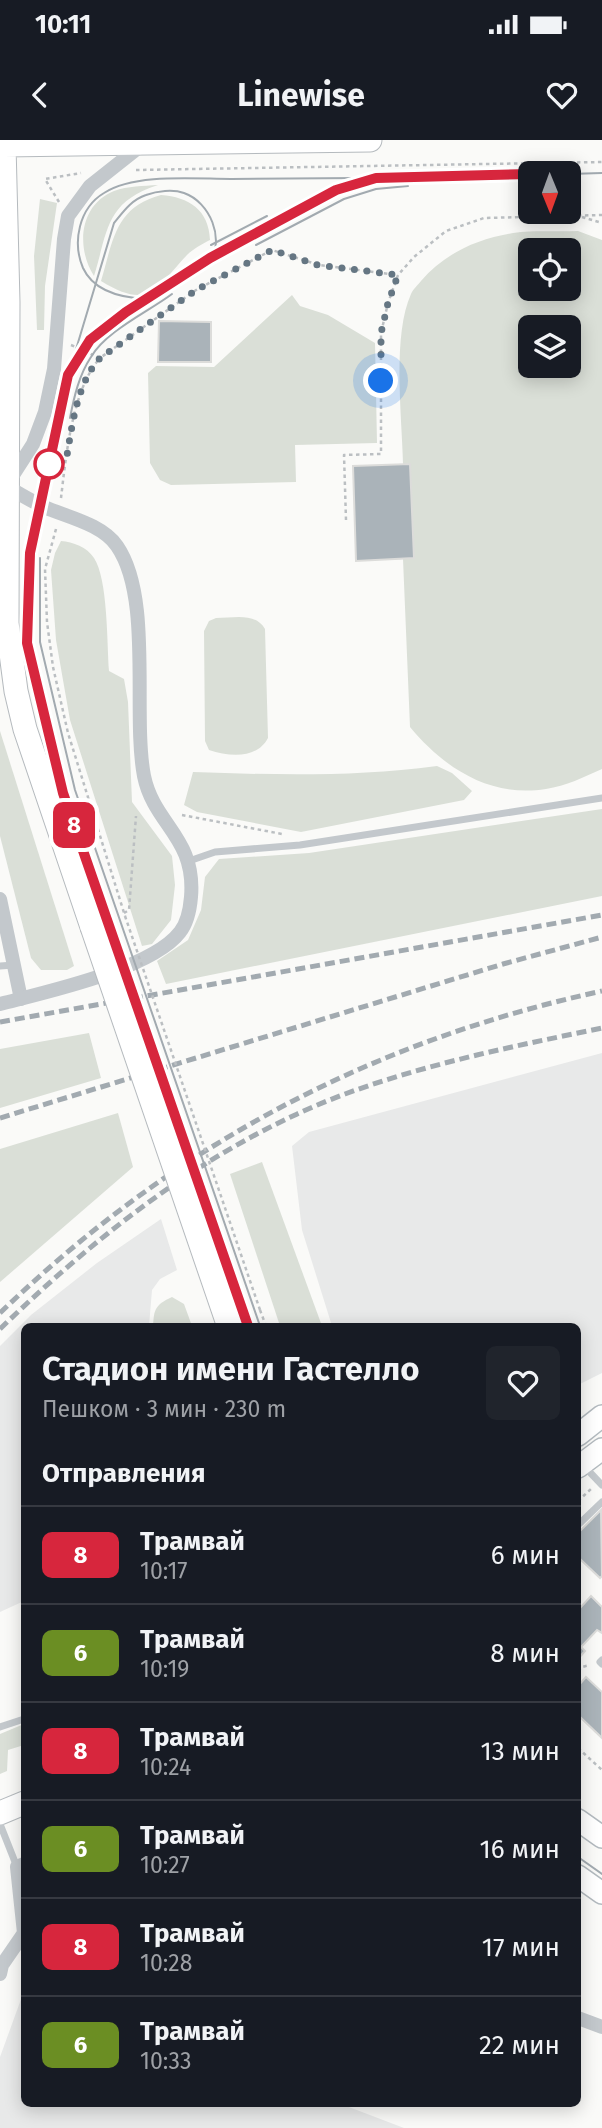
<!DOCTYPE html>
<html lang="ru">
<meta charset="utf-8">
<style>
:root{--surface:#171b24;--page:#20242c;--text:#f1f3f6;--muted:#9ea1a6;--line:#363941}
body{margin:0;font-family:"Fira Sans",sans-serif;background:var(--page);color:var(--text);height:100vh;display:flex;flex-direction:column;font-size:26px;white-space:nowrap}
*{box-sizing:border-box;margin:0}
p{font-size:23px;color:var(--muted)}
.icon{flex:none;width:38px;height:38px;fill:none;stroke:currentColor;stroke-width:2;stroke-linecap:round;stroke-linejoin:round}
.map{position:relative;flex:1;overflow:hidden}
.side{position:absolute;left:21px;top:1183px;width:560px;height:784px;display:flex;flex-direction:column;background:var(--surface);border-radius:10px;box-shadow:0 4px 18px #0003}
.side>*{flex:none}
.badge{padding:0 14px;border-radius:10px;font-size:24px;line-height:46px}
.needle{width:46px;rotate:179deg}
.controls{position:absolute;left:518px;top:21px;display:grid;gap:14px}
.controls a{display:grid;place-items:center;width:63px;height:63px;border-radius:10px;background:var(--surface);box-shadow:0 4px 18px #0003;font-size:35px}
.you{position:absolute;width:35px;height:35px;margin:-18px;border:5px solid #fff;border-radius:50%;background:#1a73e8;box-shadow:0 0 0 10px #1a73e833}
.map>.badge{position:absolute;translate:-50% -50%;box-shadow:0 0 0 4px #fff}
h2{padding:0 21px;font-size:26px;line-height:63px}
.round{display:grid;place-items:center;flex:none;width:74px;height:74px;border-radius:10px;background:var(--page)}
.summary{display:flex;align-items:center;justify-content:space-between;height:119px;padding:0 21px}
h1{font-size:33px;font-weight:700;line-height:52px}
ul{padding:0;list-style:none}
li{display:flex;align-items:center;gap:21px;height:98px;padding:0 21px;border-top:2px solid var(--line)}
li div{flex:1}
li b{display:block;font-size:26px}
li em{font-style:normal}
li .badge{min-width:77px;font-weight:700;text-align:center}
.status{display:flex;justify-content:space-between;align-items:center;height:49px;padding:0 35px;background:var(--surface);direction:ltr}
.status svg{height:19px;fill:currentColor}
header{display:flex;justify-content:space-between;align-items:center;height:91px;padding:0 21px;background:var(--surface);font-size:32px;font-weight:700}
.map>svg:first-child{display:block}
</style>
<div class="status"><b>10:11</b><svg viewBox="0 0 49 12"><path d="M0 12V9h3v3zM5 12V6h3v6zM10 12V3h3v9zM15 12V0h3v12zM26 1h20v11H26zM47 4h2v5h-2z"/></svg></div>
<header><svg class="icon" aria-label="back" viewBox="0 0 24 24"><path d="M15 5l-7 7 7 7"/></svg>Linewise<svg class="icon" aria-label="heart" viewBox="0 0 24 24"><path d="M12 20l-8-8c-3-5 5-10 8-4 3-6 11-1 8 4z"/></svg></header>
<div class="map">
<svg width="602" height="1988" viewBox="0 0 602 1988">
<rect width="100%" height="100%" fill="#fafaf8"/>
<g fill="#e8e9e9">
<path d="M 602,913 L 602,1233 L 578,1245 L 578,1186 L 332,1186 L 302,1090 L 292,1006 L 309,992 Z"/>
<path d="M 161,1079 L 177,1130 L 160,1139 L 152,1150 L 149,1186 L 24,1186 L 24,1461 L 0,1472 L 0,1206 L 31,1175 L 97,1123 Z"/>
<path d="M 24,1851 L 24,1964 L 341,1964 L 404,1988 L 0,1988 L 0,1917 Z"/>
</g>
<g fill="#dadfd7" fill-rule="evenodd">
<path d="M 158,45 C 105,62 108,91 94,136 C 76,108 79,65 114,51 C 128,46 143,46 158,45 Z"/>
<path d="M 161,55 C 189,57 209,70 210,100 C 202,104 193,109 187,115 C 156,148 150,171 101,141 C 113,101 115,67 161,55 Z"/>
<path d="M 40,59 L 57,63 L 45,146 L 44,190 L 37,190 L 34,116 Z"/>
<path d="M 578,91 L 602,100 L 602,629 C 584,637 566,646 546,649 C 490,658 444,628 410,587 L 403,419 L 356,421 L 353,326 L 403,324 C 402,277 392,196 411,154 C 413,149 418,145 421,141 C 445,113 477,99 513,93 C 534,90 557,92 578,91 ZM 530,110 L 569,110 L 569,149 L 530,149 ZM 530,187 L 569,187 L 569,226 L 530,226 Z"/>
<path d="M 292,155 L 300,166 L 328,175 L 375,203 L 377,303 L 295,305 L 296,342 L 171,345 L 160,340 L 150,323 L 148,233 L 156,226 L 214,227 Z"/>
<path d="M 61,401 C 73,402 87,407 94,418 C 108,439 107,504 109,531 L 124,539 L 128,562 L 132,662 L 172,716 L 175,745 L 171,780 L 152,804 L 142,806 L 70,580 L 56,500 L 51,430 L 55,413 Z"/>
<path d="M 216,478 C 234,478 255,472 265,489 L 268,598 C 257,619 230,617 209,610 L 205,601 L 204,491 L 209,481 Z"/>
<path d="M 0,591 L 74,826 L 67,830 L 41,830 L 31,818 L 0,696 Z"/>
<path d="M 437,626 L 452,633 L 472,651 L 464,660 L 301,692 L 197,672 L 184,665 L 193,632 C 277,635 353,637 437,626 Z"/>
<path d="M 602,669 L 602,756 L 166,844 L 157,821 L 188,800 L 201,770 L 205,737 L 219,719 L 309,713 Z"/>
<path d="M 89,893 L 101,938 L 0,968 L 0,909 Z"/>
<path d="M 118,973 L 133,1027 L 0,1142 L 0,1009 Z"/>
<path d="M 262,1022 L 322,1186 L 280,1186 L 230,1034 Z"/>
<path d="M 172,1157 L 184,1164 L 192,1186 L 153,1186 C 154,1169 155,1165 172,1157 Z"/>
<path d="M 24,1584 L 24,1605 L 8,1610 L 7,1631 L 0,1634 L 0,1594 Z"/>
</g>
<g fill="#aab3b9" stroke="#dcdcda" stroke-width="2">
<path d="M 159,181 L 211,182 L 211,222 L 158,222 Z"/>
<path d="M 410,324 L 414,418 L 356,421 L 353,326 Z"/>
<path d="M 601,1370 L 602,1436 L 600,1438 L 578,1417 L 578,1393 Z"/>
<path d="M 591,1456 L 602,1467 L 602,1493 L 597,1490 L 581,1507 L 585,1511 L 578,1519 L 578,1463 L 581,1467 Z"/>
<path d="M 586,1537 L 602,1552 L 602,1598 L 578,1575 L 578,1546 Z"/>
</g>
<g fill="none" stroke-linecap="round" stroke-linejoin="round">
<g stroke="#b3babf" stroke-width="24">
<g id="secondary">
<path d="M 578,1295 L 602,1276"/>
<path d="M 578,1327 L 602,1309"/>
<path d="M 578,1680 L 602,1697"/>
<path d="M 578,1736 L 602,1753"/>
</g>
</g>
<g stroke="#b5babe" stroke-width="25">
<g id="primary">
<path d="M 92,787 L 25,589 L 16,551 L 7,483 L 8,162 L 4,5 L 370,0"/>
<path d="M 0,1673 L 24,1663"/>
</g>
</g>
<g stroke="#bbbfc2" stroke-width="2.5" stroke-dasharray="3.5 3.5" stroke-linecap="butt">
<path d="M 136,30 L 602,22"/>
<path d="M 59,62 L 45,39 L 81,33"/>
<path d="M 582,77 L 602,83"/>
<path d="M 71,205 L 100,218 L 196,150 L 272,110 L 319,125 L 398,135"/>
<path d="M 61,358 C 66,316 72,250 100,218"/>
<path d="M 346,380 L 344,315 L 381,314 L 381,193 L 388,163 L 398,135 L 414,117 L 446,91 L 484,78 L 602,75"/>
<path d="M 56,389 L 45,429 L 47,482 L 53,527 L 68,593 L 125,776"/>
<path d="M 182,675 L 282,694"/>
<path d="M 124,773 L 129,770 L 136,676"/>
<path d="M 260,1170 L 266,1186"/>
<path d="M 578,1361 L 592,1348"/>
<path d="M 578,1531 L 582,1527 L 590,1525"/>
<path d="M 578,1608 L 602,1630"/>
</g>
<g stroke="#c3c8cc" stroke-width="7">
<path d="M 189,721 L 215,712 L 300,705 L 602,658"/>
<path d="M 0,826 L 14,825"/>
<path d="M 583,1325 L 602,1345"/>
<path d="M 578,1385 L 602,1362"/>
<path d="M 602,1520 L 600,1522 L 602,1524"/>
<path d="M 0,1587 L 24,1579"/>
<path d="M 0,1684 L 17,1727"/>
</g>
<g stroke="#c3c8cc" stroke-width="14">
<path d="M 0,759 L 21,859"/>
<path d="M 0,864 C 46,852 152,829 180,792 C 188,782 190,769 191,757 C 196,697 154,685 144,636 C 132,573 153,458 117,406 C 102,384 67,377 44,367 C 31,361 18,353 6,346 L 33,304 L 45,272 L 54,229 L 64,99 L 68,76 L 90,46 L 143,4"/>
<path d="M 0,1834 L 2,1825 L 24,1793 L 17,1727 L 24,1724"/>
<path d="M 578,1878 L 602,1887"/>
</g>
<use href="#secondary" stroke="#fff" stroke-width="21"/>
<use href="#primary" stroke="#fff" stroke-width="23"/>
<g stroke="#a2aab0" stroke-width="2">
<path d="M 569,34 L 602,33"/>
<path d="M 211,105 L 267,76"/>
<path d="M 256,105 L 344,59 L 376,49 L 408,46"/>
<path d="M 147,159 C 124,158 94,152 83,128 C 72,102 79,68 104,53 C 135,33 195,39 231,39 C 273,39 316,38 359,38"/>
<path d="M 74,216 L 114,83 C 123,72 131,60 146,55 C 157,51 173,49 184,53 C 210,62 225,99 210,122"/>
<path d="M 70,278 C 74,257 79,235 91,217 C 106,191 148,172 172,154"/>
<path d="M 40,418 L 40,502 L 75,650 L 260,1186"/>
<path d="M 248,1186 L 63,653 L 27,503 L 30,413 L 68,235 L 90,200 L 126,172 L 210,118 L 336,50 L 376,38 L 530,34"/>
<path d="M 578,1717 L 602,1734"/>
</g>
<g stroke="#a2aab0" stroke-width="5" stroke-dasharray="10 5" stroke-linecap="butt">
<path d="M 0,882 L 602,775"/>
<path d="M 0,978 L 503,824 L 602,797"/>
<path d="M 0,1173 C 172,1007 368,902 602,851"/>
<path d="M 0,1189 C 100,1092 214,1003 345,954 C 429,923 515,906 602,888"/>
</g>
<g stroke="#b5babe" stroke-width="25" stroke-linecap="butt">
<path id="primary-bridge" d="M 92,787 L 227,1181"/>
</g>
<path stroke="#bbbfc2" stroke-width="2.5" stroke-dasharray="3.5 3.5" stroke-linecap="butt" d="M 125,776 L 260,1170"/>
<use href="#primary-bridge" stroke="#fff" stroke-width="23"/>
</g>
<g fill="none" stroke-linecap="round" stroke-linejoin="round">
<g stroke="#fff" stroke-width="16">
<path id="line" d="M 248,1186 L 63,653 L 27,503 L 30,413 L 68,235 L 90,200 L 126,172 L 210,118 L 336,50 L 376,38 L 530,34"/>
</g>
<use href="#line" stroke="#d7263d" stroke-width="10"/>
<path stroke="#657683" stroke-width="7" stroke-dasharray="0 12.6" d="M 49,324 L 66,321 C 72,288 76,244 100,218 L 196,150 L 272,110 L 318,125 L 398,135 L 388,163 L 381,193 L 381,241"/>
</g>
<circle fill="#fff" stroke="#d7263d" stroke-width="3.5" cx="49" cy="324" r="14"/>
</svg>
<div class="controls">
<a><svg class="needle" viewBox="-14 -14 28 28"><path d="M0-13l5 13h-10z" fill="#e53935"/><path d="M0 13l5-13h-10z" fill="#9ea1a6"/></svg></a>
<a><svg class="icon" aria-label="locate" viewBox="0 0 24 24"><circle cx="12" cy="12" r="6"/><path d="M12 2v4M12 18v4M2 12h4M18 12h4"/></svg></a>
<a><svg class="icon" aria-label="layers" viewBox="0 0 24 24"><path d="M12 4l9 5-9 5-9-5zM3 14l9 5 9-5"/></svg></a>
</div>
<div class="you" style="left:381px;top:241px"></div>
<b class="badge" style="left:74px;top:685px;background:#d7263d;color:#fff">8</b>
<section class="side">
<div class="summary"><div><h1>Стадион имени Гастелло</h1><p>Пешком · 3 мин · 230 m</p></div><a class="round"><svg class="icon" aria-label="heart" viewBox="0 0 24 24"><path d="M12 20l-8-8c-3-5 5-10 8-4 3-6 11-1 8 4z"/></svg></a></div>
<h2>Отправления</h2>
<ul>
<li><span class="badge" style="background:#d7263d;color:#fff">8</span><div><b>Трамвай</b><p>10:17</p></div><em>6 мин</em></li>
<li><span class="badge" style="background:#6b8e23;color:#fff">6</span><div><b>Трамвай</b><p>10:19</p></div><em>8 мин</em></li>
<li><span class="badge" style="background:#d7263d;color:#fff">8</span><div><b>Трамвай</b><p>10:24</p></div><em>13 мин</em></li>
<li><span class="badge" style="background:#6b8e23;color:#fff">6</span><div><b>Трамвай</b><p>10:27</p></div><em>16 мин</em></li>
<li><span class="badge" style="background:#d7263d;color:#fff">8</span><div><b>Трамвай</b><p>10:28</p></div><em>17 мин</em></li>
<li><span class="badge" style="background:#6b8e23;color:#fff">6</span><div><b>Трамвай</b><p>10:33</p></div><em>22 мин</em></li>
</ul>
</section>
</div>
